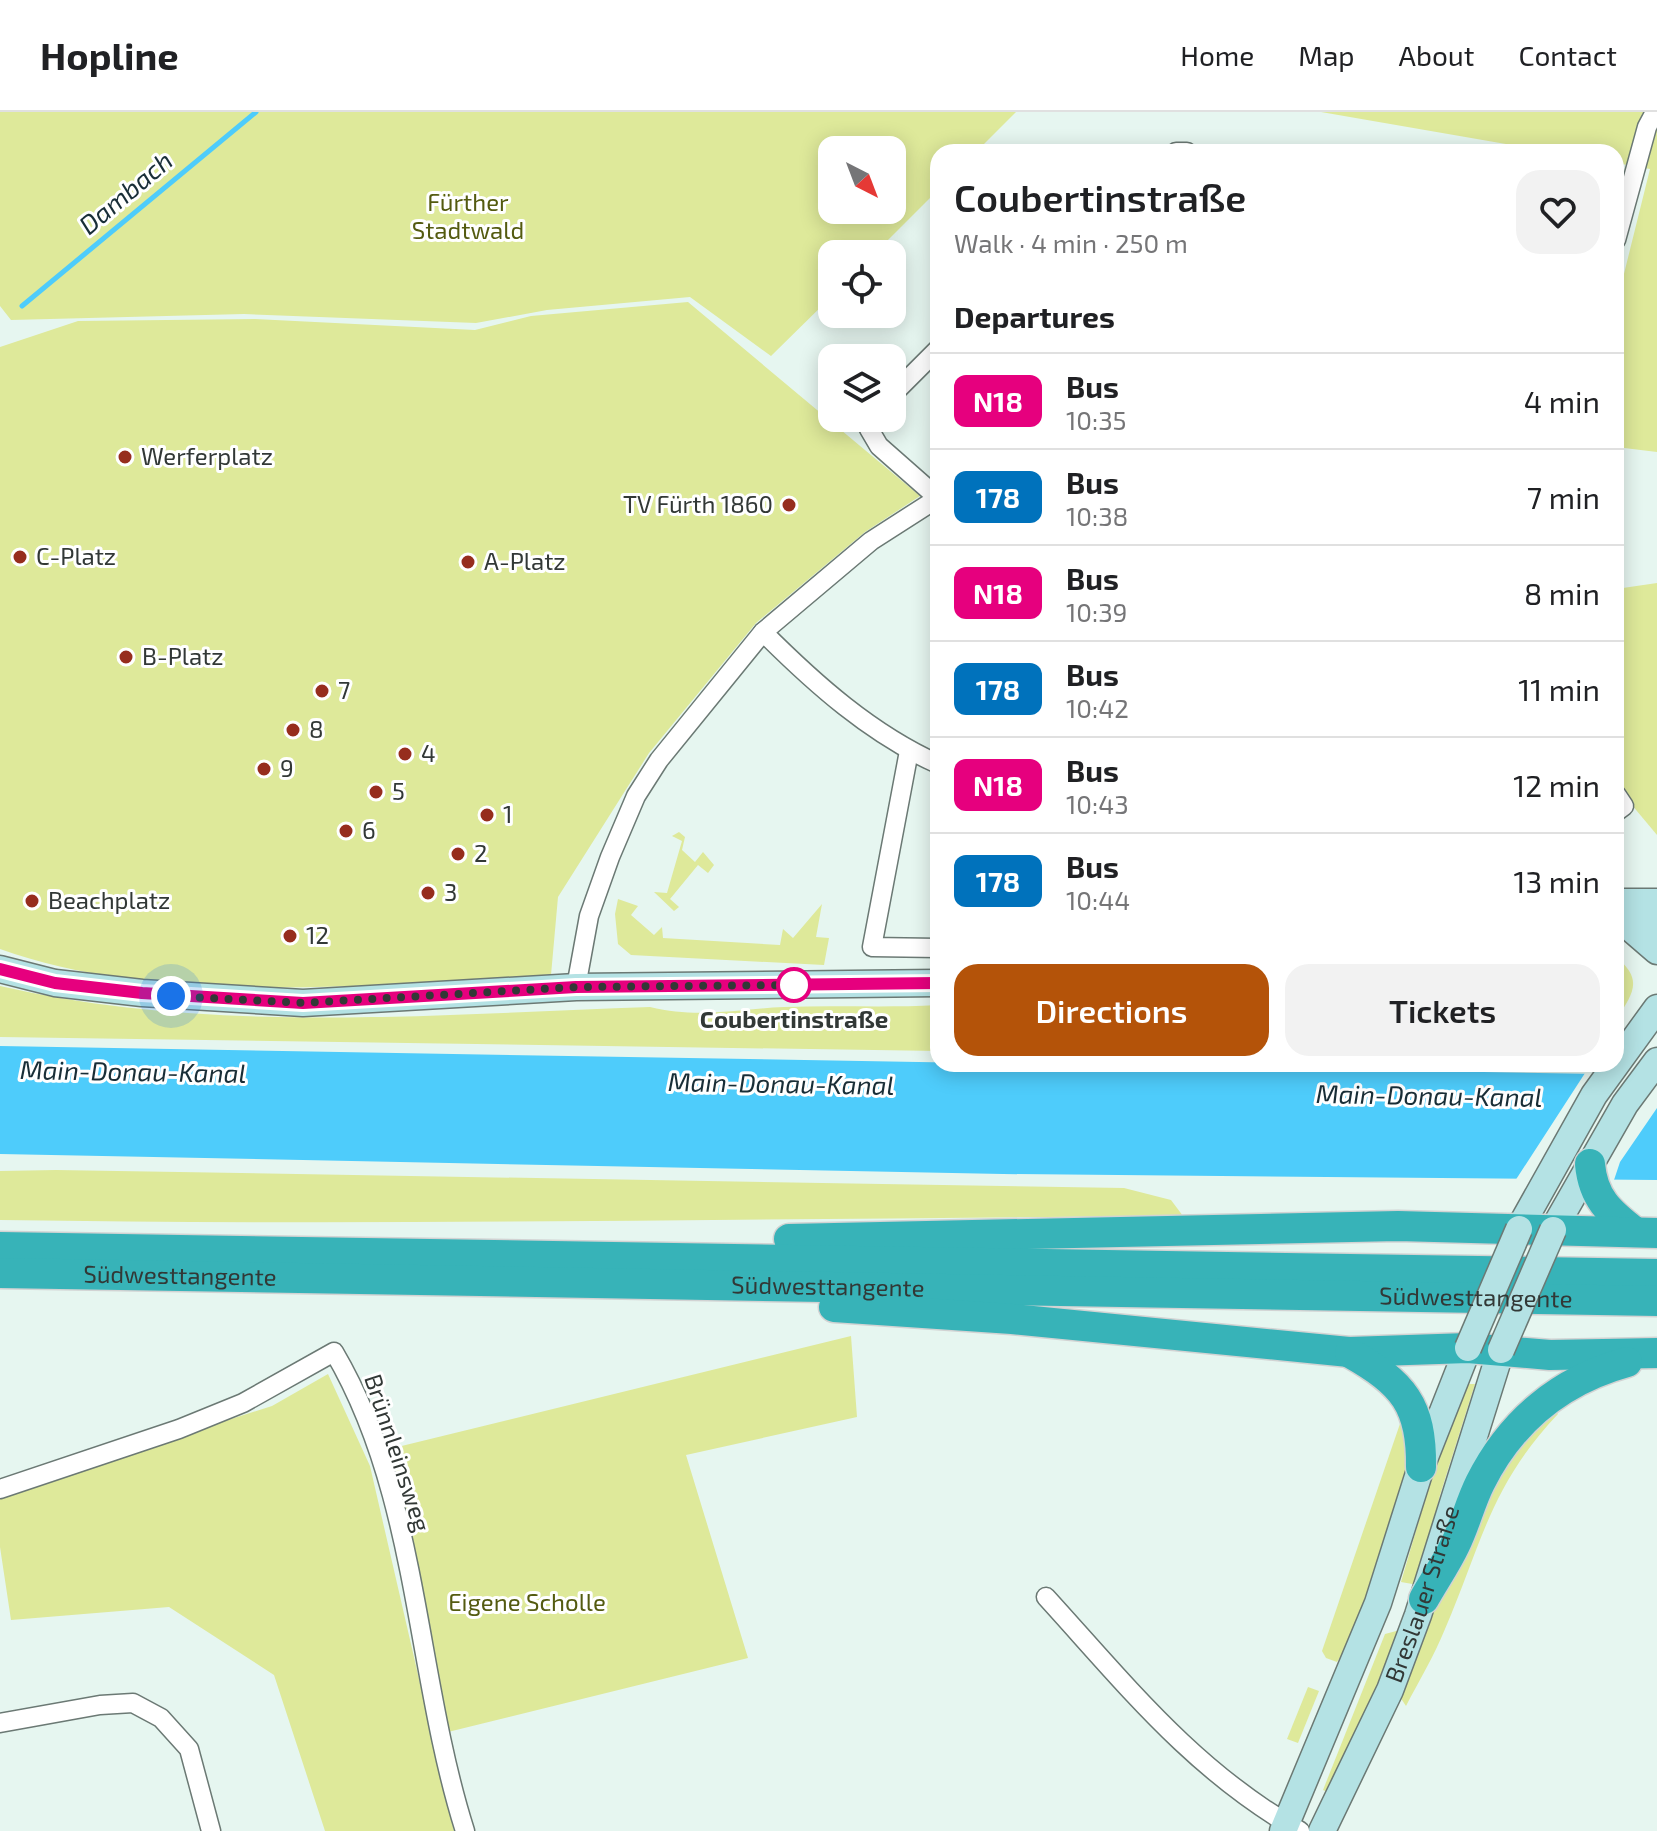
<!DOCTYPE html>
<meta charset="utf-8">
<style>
:root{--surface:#fff;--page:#f2f2f2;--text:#202124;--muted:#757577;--line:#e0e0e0;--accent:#b45309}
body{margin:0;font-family:"Exo 2",sans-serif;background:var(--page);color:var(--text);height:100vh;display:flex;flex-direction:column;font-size:30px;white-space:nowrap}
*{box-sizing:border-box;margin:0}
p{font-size:26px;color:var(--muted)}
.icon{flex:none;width:44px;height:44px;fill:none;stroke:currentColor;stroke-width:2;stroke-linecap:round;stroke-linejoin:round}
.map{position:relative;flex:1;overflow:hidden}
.sheet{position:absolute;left:930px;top:32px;width:694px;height:928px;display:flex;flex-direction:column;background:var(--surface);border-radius:24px;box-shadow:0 4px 20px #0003}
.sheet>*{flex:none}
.badge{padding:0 16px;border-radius:12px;font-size:28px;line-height:52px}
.needle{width:52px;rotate:138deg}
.fabs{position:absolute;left:818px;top:24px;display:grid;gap:16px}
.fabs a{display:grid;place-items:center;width:88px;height:88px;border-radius:16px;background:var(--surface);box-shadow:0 4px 20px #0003;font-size:40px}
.you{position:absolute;width:40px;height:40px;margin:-20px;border:6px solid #fff;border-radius:50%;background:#1a73e8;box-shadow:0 0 0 12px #1a73e833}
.map>.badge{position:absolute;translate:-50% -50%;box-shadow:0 0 0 4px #fff}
h2{padding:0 24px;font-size:30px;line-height:72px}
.round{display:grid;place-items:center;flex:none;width:84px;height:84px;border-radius:24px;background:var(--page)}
.summary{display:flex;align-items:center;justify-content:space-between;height:136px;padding:0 24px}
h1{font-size:38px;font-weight:600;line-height:60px}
.primary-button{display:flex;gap:16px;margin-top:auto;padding:16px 24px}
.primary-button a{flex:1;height:92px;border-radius:24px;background:var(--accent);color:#fff;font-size:32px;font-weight:600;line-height:92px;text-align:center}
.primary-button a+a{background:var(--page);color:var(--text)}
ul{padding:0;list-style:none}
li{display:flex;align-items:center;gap:24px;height:96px;padding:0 24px;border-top:2px solid var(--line)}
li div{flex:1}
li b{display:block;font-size:30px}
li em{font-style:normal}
li .badge{min-width:88px;font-weight:700;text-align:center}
header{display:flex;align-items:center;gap:48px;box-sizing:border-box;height:112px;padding:0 40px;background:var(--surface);border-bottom:2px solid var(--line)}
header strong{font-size:38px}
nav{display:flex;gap:44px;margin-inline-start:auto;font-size:28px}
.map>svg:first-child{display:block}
</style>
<header>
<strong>Hopline</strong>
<nav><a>Home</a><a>Map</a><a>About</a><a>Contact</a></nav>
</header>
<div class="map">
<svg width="1657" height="1719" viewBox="0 0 1657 1719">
<rect width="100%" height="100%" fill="#e6f6f0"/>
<g fill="#dee99a" fill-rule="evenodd">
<path d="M 0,0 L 1016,0 L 976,40 L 938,40 L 938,78 L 874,142 L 832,142 L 832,184 L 771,244 L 690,185 L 547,198 L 476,211 L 244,202 L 11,208 L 0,194 ZM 892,38 L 892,98 L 832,98 L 832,38 Z"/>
<path d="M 1321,0 L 1657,0 L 1657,340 L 1616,335 L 1616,194 L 1650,57 L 1616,51 L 1616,40 L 1552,40 Z"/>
<path d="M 688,190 L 920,384 L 865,420 L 756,511 L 649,641 L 558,785 L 551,863 C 378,872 164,896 0,837 L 0,235 L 78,209 L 255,207 L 475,218 L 531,204 Z"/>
<path d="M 1657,471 L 1657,723 L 1616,674 L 1616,477 Z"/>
<path d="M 679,720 L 685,725 L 682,738 L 695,750 L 703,740 L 714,753 L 708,761 L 698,753 L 670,787 L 679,795 L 674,799 L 654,780 L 667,781 L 682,729 L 672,724 Z"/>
<path d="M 618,787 L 638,794 L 631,803 L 654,823 L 662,815 L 663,826 L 780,833 L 783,817 L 793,826 L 822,792 L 816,825 L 829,826 L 824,853 L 631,843 L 618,832 L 615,802 Z"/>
<path d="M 1616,845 C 1644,868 1633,881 1616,908 Z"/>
<path d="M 0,874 C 211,923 436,902 650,895 C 699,907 737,897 784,895 C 836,893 887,896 938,893 L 938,939 L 0,925 Z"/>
<path d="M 56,1058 L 1124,1076 L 1171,1088 L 1183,1104 C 788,1106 394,1114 0,1108 L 0,1059 Z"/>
<path d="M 851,1224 L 857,1305 L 686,1343 L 748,1546 L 448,1620 L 377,1340 Z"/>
<path d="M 328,1262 L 370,1354 L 454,1719 L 325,1719 L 274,1563 L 169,1495 L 11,1508 L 0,1435 L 0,1381 L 272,1294 Z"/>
<path d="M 1459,1272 L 1475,1272 L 1440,1383 L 1418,1473 L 1401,1470 Z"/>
<path d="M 1553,1295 L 1558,1302 C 1490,1374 1482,1431 1445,1517 C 1434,1544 1419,1569 1406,1594 L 1400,1585 L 1436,1489 L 1493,1363 Z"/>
<path d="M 1403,1303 L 1413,1341 L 1359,1516 L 1337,1550 L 1326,1546 L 1322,1539 Z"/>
<path d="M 1400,1518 L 1403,1520 L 1332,1682 L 1323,1678 L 1385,1522 Z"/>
<path d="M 1308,1575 L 1319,1579 L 1298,1631 L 1287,1627 Z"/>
</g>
<path fill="#4eccfb" d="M 0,934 L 1657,963 L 1657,1068 L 1003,1062 L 0,1042 Z"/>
<path fill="#e6f6f0" d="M 1587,958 L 1657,959 L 1657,996 L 1620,1050 L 1613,1071 L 1515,1069 Z"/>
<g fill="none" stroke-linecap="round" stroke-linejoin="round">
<path stroke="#4eccfb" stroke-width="5" d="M 22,194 L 256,0"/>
<g stroke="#6b7974" stroke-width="21">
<g id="minor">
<path d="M 1176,40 L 1187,40"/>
<path d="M 1616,128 L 1647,15 L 1655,0"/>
<path d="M 892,283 L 938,237"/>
<path d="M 875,306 L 869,317 L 879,334 L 938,386"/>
<path d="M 763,520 C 815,572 871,622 938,652"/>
<path d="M 909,639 L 872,835 L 938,836"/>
<path d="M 1616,682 L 1624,694 L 1616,700"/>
<path d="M 576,875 L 589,804 L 610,745 L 636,684 L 659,648 L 763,520 L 871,429 L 938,386"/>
<path d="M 0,1377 L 179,1317 L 243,1291 L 334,1240 C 419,1384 415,1562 465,1719"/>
<path d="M 1046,1485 C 1127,1574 1194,1659 1300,1719"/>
<path d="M 0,1611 L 100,1593 L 133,1591 L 161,1606 L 189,1637 L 211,1719"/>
</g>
</g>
<g stroke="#6b7974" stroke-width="29">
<g id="secondary">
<path d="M 1616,790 L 1657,790"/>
<path d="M 1621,808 L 1657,839"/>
<path d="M 1616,809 L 1657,809"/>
<path d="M 0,857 L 55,871 L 142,881 L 303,891 L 576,875 L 938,871"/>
<path d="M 1519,1117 L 1594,983 L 1657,896"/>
<path d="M 1553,1118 L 1625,992 L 1657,949"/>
<path d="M 1283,1719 L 1378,1491 L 1421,1355 L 1468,1236"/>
<path id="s1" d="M 1322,1719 L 1390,1578 L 1418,1503 L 1501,1238"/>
</g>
</g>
<g stroke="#d2d3d3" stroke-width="33">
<g id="trunk">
<path d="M 1590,1052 C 1593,1086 1609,1100 1635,1120"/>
<path d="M 789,1127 L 1398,1114 L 1657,1121"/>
<path d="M 0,1135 L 1657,1162"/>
<path id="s2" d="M 0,1161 L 1657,1189"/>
<path d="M 834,1195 L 1012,1207 L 1349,1240 L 1468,1236 L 1550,1243 L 1657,1241"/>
<path d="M 1350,1241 C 1403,1271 1422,1293 1421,1355"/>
<path d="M 1424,1487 C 1434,1469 1446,1452 1455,1433 C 1465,1413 1470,1391 1480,1371 C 1511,1309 1561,1268 1627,1250"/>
</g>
</g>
<use href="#minor" stroke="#fff" stroke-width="18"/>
<use href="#secondary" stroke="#b4e2e4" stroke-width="26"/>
<use href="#trunk" stroke="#37b3b8" stroke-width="30"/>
<g stroke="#6b7974" stroke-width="29" stroke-linecap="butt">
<g id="secondary-bridge">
<path d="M 1468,1236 L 1519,1117"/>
<path d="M 1501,1238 L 1553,1118"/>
</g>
</g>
<use href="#secondary-bridge" stroke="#b4e2e4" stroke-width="26"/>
</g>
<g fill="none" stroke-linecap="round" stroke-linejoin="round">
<g stroke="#fff" stroke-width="18">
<path id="line" d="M 0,857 L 55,871 L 142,881 L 303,891 L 576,875 L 938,871"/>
</g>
<use href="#line" stroke="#e6007e" stroke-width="12"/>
<path stroke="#323836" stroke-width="8" stroke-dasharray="0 14.4" d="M 171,884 L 303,891 L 576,875 L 798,873 L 794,873"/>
</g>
<g fill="#962d1d" stroke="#fff" stroke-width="3">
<circle cx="125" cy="345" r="8"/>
<circle cx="789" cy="393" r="8"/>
<circle cx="20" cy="445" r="8"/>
<circle cx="468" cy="450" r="8"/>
<circle cx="126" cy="545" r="8"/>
<circle cx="322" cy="579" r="8"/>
<circle cx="293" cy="618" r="8"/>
<circle cx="405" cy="642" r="8"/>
<circle cx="264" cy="657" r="8"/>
<circle cx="376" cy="680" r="8"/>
<circle cx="487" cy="703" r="8"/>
<circle cx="346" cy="719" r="8"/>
<circle cx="458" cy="742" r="8"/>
<circle cx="428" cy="781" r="8"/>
<circle cx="32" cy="789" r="8"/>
<circle cx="290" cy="824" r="8"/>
</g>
<circle fill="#fff" stroke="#e6007e" stroke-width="4" cx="794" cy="873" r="16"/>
<g text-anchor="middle" stroke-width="6" stroke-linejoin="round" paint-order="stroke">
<g font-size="24" fill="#545b10" stroke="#fff">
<text x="468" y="99">Fürther<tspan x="468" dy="28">Stadtwald</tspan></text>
<text x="527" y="1499">Eigene Scholle</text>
</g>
<g font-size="24" fill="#323836" stroke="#fff" text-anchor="start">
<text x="141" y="353">Werferplatz</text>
<text x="773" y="401" text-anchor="end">TV Fürth 1860</text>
<text x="36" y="453">C-Platz</text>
<text x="484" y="458">A-Platz</text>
<text x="142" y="553">B-Platz</text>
<text x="338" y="587">7</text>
<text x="309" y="626">8</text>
<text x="421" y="650">4</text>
<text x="280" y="665">9</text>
<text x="392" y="688">5</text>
<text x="503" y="711">1</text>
<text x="362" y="727">6</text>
<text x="474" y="750">2</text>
<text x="444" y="789">3</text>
<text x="48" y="797">Beachplatz</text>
<text x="306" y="832">12</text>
</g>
<g font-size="24" font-weight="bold" fill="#323836" stroke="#fff">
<text x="794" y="916">Coubertinstraße</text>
</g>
<g font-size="24" fill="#323836" stroke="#fff">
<text dy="8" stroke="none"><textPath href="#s2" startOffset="180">Südwesttangente</textPath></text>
<text dy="8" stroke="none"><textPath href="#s2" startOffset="828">Südwesttangente</textPath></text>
<text dy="8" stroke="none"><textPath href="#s2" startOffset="1476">Südwesttangente</textPath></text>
<text transform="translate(397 1341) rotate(72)" y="8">Brünnleinsweg</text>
<text dy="8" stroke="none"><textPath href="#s1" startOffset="258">Breslauer Straße</textPath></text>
</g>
<g font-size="26" font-style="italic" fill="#192e37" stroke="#fff">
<text transform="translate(126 81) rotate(-40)" y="9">Dambach</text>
<text transform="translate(133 960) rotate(1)" y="9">Main-Donau-Kanal</text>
<text transform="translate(781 972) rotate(1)" y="9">Main-Donau-Kanal</text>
<text transform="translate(1429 984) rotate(1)" y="9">Main-Donau-Kanal</text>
</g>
</g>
</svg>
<div class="fabs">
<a><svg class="needle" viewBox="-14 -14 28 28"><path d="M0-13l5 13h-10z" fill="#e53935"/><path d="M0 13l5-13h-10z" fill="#757577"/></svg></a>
<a><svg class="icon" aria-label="locate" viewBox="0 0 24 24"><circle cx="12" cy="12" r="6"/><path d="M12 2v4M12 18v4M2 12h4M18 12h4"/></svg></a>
<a><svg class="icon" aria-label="layers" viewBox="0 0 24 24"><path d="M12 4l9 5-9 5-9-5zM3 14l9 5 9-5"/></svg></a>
</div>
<div class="you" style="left:171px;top:884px"></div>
<section class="sheet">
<div class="summary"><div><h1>Coubertinstraße</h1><p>Walk · 4 min · 250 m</p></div><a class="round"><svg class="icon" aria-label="heart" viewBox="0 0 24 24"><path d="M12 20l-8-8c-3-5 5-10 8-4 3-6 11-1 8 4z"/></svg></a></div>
<h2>Departures</h2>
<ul>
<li><span class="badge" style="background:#e6007e;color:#fff">N18</span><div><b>Bus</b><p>10:35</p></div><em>4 min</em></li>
<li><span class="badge" style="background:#0072bc;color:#fff">178</span><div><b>Bus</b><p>10:38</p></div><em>7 min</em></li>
<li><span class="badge" style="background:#e6007e;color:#fff">N18</span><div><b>Bus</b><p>10:39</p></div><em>8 min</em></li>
<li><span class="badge" style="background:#0072bc;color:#fff">178</span><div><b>Bus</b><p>10:42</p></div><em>11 min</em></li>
<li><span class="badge" style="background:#e6007e;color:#fff">N18</span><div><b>Bus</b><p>10:43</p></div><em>12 min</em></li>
<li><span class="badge" style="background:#0072bc;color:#fff">178</span><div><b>Bus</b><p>10:44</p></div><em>13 min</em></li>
</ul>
<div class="primary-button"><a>Directions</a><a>Tickets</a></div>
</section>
</div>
